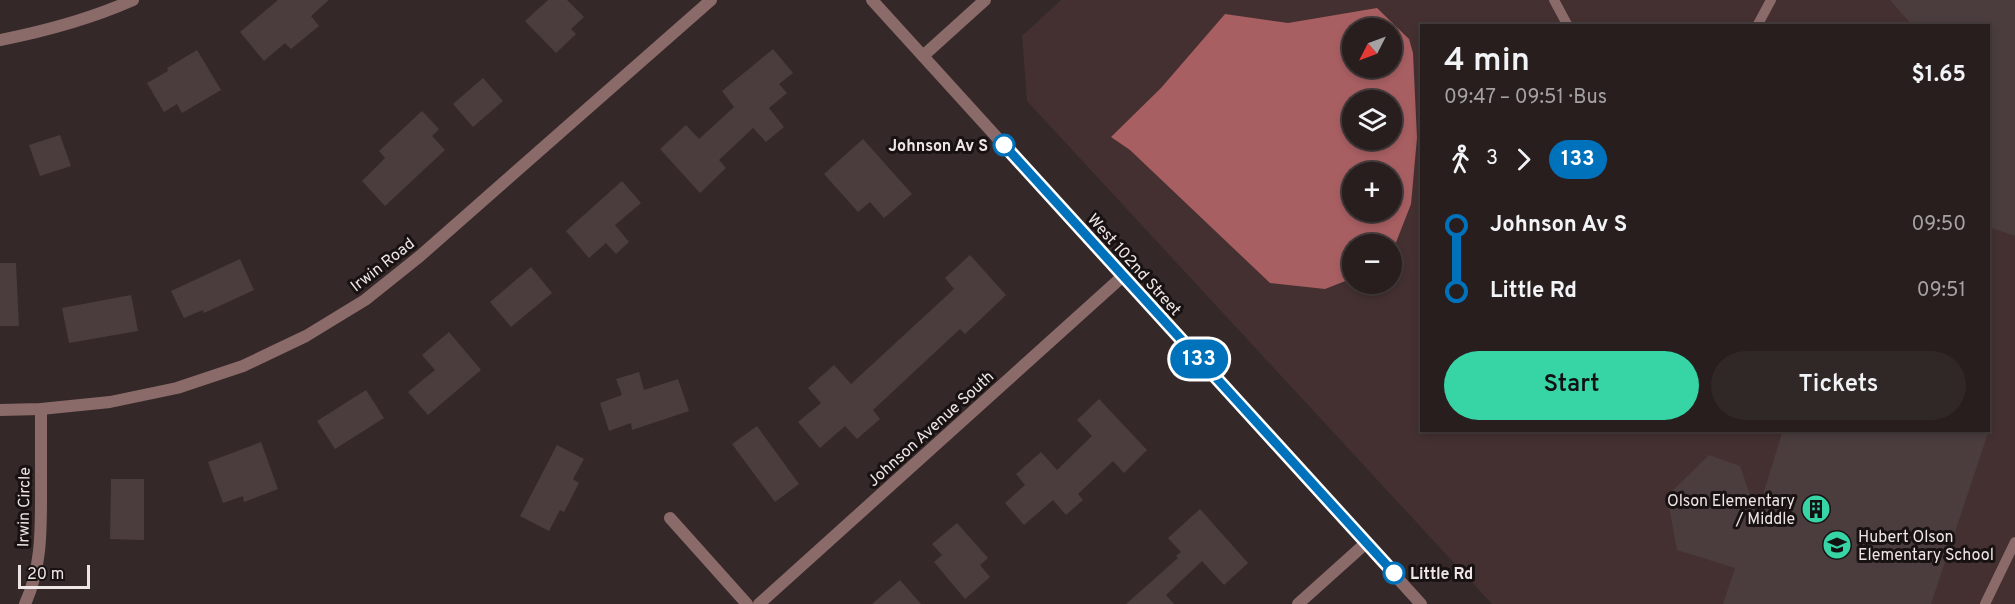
<!DOCTYPE html>
<meta charset="utf-8">
<style>
:root{--surface:#281e1e;--page:#302727;--text:#f1f3f6;--muted:#a5a2a4;--line:#443c3c;--accent:#37d4a6}
body{margin:0;font-family:Overpass,sans-serif;background:var(--page);color:var(--text);height:100vh;display:flex;flex-direction:column;font-size:22px;white-space:nowrap}
*{box-sizing:border-box;margin:0}
p{font-size:20px;color:var(--muted)}
.icon{flex:none;width:33px;height:33px;fill:none;stroke:currentColor;stroke-width:2;stroke-linecap:round;stroke-linejoin:round}
.map{position:relative;flex:1;overflow:hidden}
.drawer{position:absolute;left:1420px;top:24px;width:570px;height:408px;display:flex;flex-direction:column;background:var(--surface);border-radius:0px;box-shadow:0 3px 9px #0003,0 0 0 2px var(--line)}
.drawer>*{flex:none}
.badge{padding:0 12px;border-radius:20px;font-size:21px;line-height:39px}
.needle{width:39px;rotate:228deg}
.fabs{position:absolute;left:1342px;top:18px;display:grid;gap:12px}
.fabs a{display:grid;place-items:center;width:60px;height:60px;border-radius:50%;background:var(--surface);box-shadow:0 3px 9px #0003,0 0 0 2px var(--line);font-size:30px}
.scale{position:absolute;left:18px;bottom:15px;width:72px;box-sizing:border-box;padding-left:6px;border:3px solid #eee5e5;border-top:0;font-size:16px;line-height:21px;white-space:nowrap;color:#eee5e5;-webkit-text-stroke:4px #181212;paint-order:stroke}
.map>.badge{position:absolute;translate:-50% -50%;box-shadow:0 0 0 3px #fff}
.legs{display:flex;align-items:center;gap:9px;height:66px;padding:0 24px;font-size:20px}
.legs p{margin-inline-start:auto}
.summary{display:flex;align-items:center;justify-content:space-between;height:102px;padding:0 24px}
h1{font-size:33px;font-weight:600;line-height:45px}
.action{display:flex;gap:12px;margin-top:auto;padding:12px 24px}
.action a{flex:1;height:69px;border-radius:36px;background:var(--accent);color:#111;font-size:24px;font-weight:600;line-height:69px;text-align:center}
.action a+a{background:var(--page);color:var(--text)}
ul{padding:0 24px;list-style:none}
li{display:flex;align-items:center;gap:21px;height:66px;font-size:22px}
li i{display:grid;place-items:center;width:9px;height:100%;margin:0 8px;background:currentColor}
li i::after{content:'';width:15px;height:15px;margin:-8px;border:4px solid;border-radius:50%;background:var(--surface)}
li p{margin-inline-start:auto}
li:first-child i{background:linear-gradient(#0000 50%,currentColor 0)}
li:last-child i{background:linear-gradient(currentColor 50%,#0000 0)}
.map>svg:first-child{display:block}
</style>
<div class="map">
<svg width="2015" height="604" viewBox="0 0 2015 604">
<rect width="100%" height="100%" fill="#352828"/>
<path fill="#443030" fill-rule="evenodd" d="M 1061,0 L 2015,0 L 2015,604 L 1492,604 L 1027,101 L 1022,36 ZM 1422,26 L 1989,26 L 1989,430 L 1422,430 ZM 1353,28 L 1392,28 L 1392,68 L 1353,68 ZM 1353,100 L 1392,100 L 1392,140 L 1353,140 ZM 1353,172 L 1392,172 L 1392,212 L 1353,212 ZM 1353,244 L 1392,244 L 1392,284 L 1353,284 Z"/>
<path fill="#a85f62" fill-rule="evenodd" d="M 1377,8 L 1409,39 L 1413,53 L 1417,138 L 1411,204 L 1395,245 L 1392,248 L 1392,244 L 1353,244 L 1353,278 L 1325,289 L 1270,283 L 1130,150 L 1111,137 L 1161,88 L 1225,14 L 1288,23 ZM 1353,28 L 1392,28 L 1392,68 L 1353,68 ZM 1353,100 L 1392,100 L 1392,140 L 1353,140 ZM 1353,172 L 1392,172 L 1392,212 L 1353,212 Z"/>
<g fill="#4b3d3d">
<path d="M 278,0 L 329,0 L 311,16 L 319,26 L 291,49 L 285,43 L 264,61 L 240,32 Z"/>
<path d="M 548,0 L 567,0 L 584,17 L 571,29 L 576,34 L 556,53 L 525,21 Z"/>
<path d="M 1890,0 L 2015,0 L 2015,236 L 1989,227 L 1989,26 L 1913,26 Z"/>
<path d="M 773,49 L 793,73 L 779,84 L 787,93 L 769,108 L 784,127 L 766,142 L 753,128 L 719,160 L 726,168 L 700,193 L 660,149 L 686,125 L 699,139 L 734,107 L 722,91 Z"/>
<path d="M 197,50 L 221,90 L 182,113 L 177,104 L 164,112 L 147,83 L 168,71 L 167,68 Z"/>
<path d="M 483,78 L 503,101 L 473,127 L 453,104 Z"/>
<path d="M 422,111 L 439,129 L 432,136 L 445,150 L 385,206 L 362,181 L 385,158 L 379,151 Z"/>
<path d="M 60,135 L 71,166 L 40,176 L 29,145 Z"/>
<path d="M 863,139 L 912,194 L 884,218 L 870,202 L 858,212 L 824,174 Z"/>
<path d="M 622,181 L 641,203 L 615,225 L 629,242 L 616,254 L 606,243 L 589,258 L 566,231 Z"/>
<path d="M 970,255 L 1006,295 L 965,334 L 960,329 L 873,410 L 880,419 L 857,439 L 845,426 L 820,448 L 798,422 L 821,403 L 808,388 L 834,365 L 851,384 L 954,289 L 945,278 Z"/>
<path d="M 240,259 L 254,290 L 204,313 L 203,310 L 184,318 L 171,291 Z"/>
<path d="M 0,263 L 16,263 L 19,326 L 0,326 Z"/>
<path d="M 531,267 L 552,293 L 511,327 L 490,302 Z"/>
<path d="M 131,295 L 138,331 L 69,343 L 62,308 Z"/>
<path d="M 449,332 L 481,370 L 428,415 L 408,392 L 435,370 L 422,355 Z"/>
<path d="M 639,372 L 644,390 L 678,379 L 689,411 L 632,430 L 631,423 L 609,431 L 600,403 L 622,395 L 616,379 Z"/>
<path d="M 366,390 L 384,418 L 335,449 L 317,421 Z"/>
<path d="M 1099,399 L 1147,450 L 1124,473 L 1113,461 L 1078,494 L 1083,500 L 1066,515 L 1053,500 L 1024,525 L 1005,503 L 1025,485 L 1016,474 L 1041,452 L 1057,470 L 1092,436 L 1077,420 Z"/>
<path d="M 757,426 L 799,484 L 775,502 L 732,444 Z"/>
<path d="M 1783,430 L 1989,430 L 1931,604 L 1723,604 L 1735,568 L 1677,550 L 1667,496 L 1709,455 L 1740,466 L 1757,514 Z"/>
<path d="M 261,442 L 278,489 L 244,502 L 243,496 L 223,503 L 208,462 Z"/>
<path d="M 557,445 L 584,459 L 573,479 L 579,483 L 564,512 L 560,510 L 549,531 L 520,516 Z"/>
<path d="M 111,479 L 144,479 L 144,540 L 110,539 Z"/>
<path d="M 1200,509 L 1248,563 L 1224,585 L 1202,561 L 1166,595 L 1174,604 L 1126,604 L 1178,558 L 1176,556 L 1181,552 L 1168,538 Z"/>
<path d="M 957,523 L 988,558 L 980,565 L 990,577 L 965,599 L 934,562 L 942,555 L 932,544 Z"/>
<path d="M 900,580 L 921,604 L 872,604 Z"/>
</g>
<g fill="none" stroke-linecap="round" stroke-linejoin="round">
<g stroke="#8b6a6a" stroke-width="10">
<path d="M 1554,0 L 1568,26"/>
<path d="M 1757,26 L 1771,0"/>
<path d="M 1985,604 L 2015,542"/>
</g>
<g stroke="#8b6a6a" stroke-width="12">
<path d="M 0,40 C 46,31 90,19 133,0"/>
<path d="M 923,56 L 985,0"/>
<path d="M 0,410 L 41,409 L 110,402 L 177,388 L 243,366 L 306,336 L 365,300 L 420,256 L 711,0"/>
<path d="M 670,518 L 747,604"/>
<path d="M 25,604 C 42,567 41,529 41,489 C 41,462 41,435 41,409"/>
<path d="M 759,604 L 1123,276"/>
<path d="M 1298,604 L 1366,543"/>
</g>
<path stroke="#8b6a6a" stroke-width="12" d="M 872,0 L 1421,604"/>
</g>
<g fill="none" stroke-linecap="round" stroke-linejoin="round">
<g stroke="#fff" stroke-width="14">
<path id="line-1" d="M 1004,145 L 1394,573"/>
</g>
<use href="#line-1" stroke="#0072bc" stroke-width="9"/>
</g>
<defs>
<g id="building-disc" transform="scale(1.5)"><circle r="9.5" fill="#37d4a6" stroke="#181212"/><path d="M-4-6H4V6H1V3H-1V6H-4ZM-2.5-4.3h1.7v1.8h-1.7ZM.8-4.3h1.7v1.8H.8ZM-2.5-1h1.7V.8h-1.7ZM.8-1h1.7V.8H.8Z" fill="#111"/></g>
<g id="school-disc" transform="scale(1.5)"><circle r="9.5" fill="#37d4a6" stroke="#181212"/><path d="M0-5L7-2L0 1L-7-2ZM-4 1L0 2.5L4 1V4Q0 6-4 4Z" fill="#111"/></g>
</defs>
<g fill-rule="evenodd">
<use href="#building-disc" x="1816" y="509"/>
<use href="#school-disc" x="1837" y="545"/>
</g>
<g fill="#fff" stroke="#0072bc" stroke-width="3">
<circle cx="1004" cy="145" r="10"/>
<circle cx="1394" cy="573" r="10"/>
</g>
<g text-anchor="middle" stroke-width="6" stroke-linejoin="round" paint-order="stroke">
<g font-size="16" font-weight="bold" fill="#eee5e5" stroke="#181212" text-anchor="end">
<text x="988" y="151">Johnson Av S</text>
<text x="1410" y="579" text-anchor="start">Little Rd</text>
</g>
<g font-size="16" fill="#eee5e5" stroke="#181212">
<text transform="translate(382 264) rotate(-38)" y="6">Irwin Road</text>
<text transform="translate(1135 264) rotate(48)" y="6">West 102nd Street</text>
<text transform="translate(930 428) rotate(-42)" y="6">Johnson Avenue South</text>
<text transform="translate(23 507) rotate(-89)" y="6">Irwin Circle</text>
</g>
<g font-size="16" fill="#eee5e5" stroke="#181212" text-anchor="end">
<text x="1795" y="506">Olson Elementary<tspan x="1795" dy="18">/ Middle</tspan></text>
<text x="1858" y="542" text-anchor="start">Hubert Olson<tspan x="1858" dy="18">Elementary School</tspan></text>
</g>
</g>
</svg>
<div class="fabs">
<a><svg class="needle" viewBox="-14 -14 28 28"><path d="M0-13l5 13h-10z" fill="#e53935"/><path d="M0 13l5-13h-10z" fill="#a5a2a4"/></svg></a>
<a><svg class="icon" aria-label="layers" viewBox="0 0 24 24"><path d="M12 4l9 5-9 5-9-5zM3 14l9 5 9-5"/></svg></a>
<a>+</a>
<a>−</a>
</div>
<div class="scale">20 m</div>
<b class="badge" style="left:1199px;top:359px;background:#0072bc;color:#fff">133</b>
<section class="drawer">
<div class="summary"><div><h1>4 min</h1><p>09:47 – 09:51 · Bus</p></div><b>$1.65</b></div>
<div class="legs"><svg class="icon" aria-label="walk" viewBox="0 0 24 24"><circle cx="13" cy="4" r="2"/><path d="M13 8l-2 6 4 7M11 14l-3 7M7 12l3-4h3l4 4"/></svg>3<svg class="icon" aria-label="forward" viewBox="0 0 24 24"><path d="M9 5l7 7-7 7"/></svg><b class="badge" style="background:#0072bc;color:#fff">133</b></div>
<ul>
<li><i style="color:#0072bc"></i><b>Johnson Av S</b><p>09:50</p></li>
<li><i style="color:#0072bc"></i><b>Little Rd</b><p>09:51</p></li>
</ul>
<div class="action"><a>Start</a><a>Tickets</a></div>
</section>
</div>
